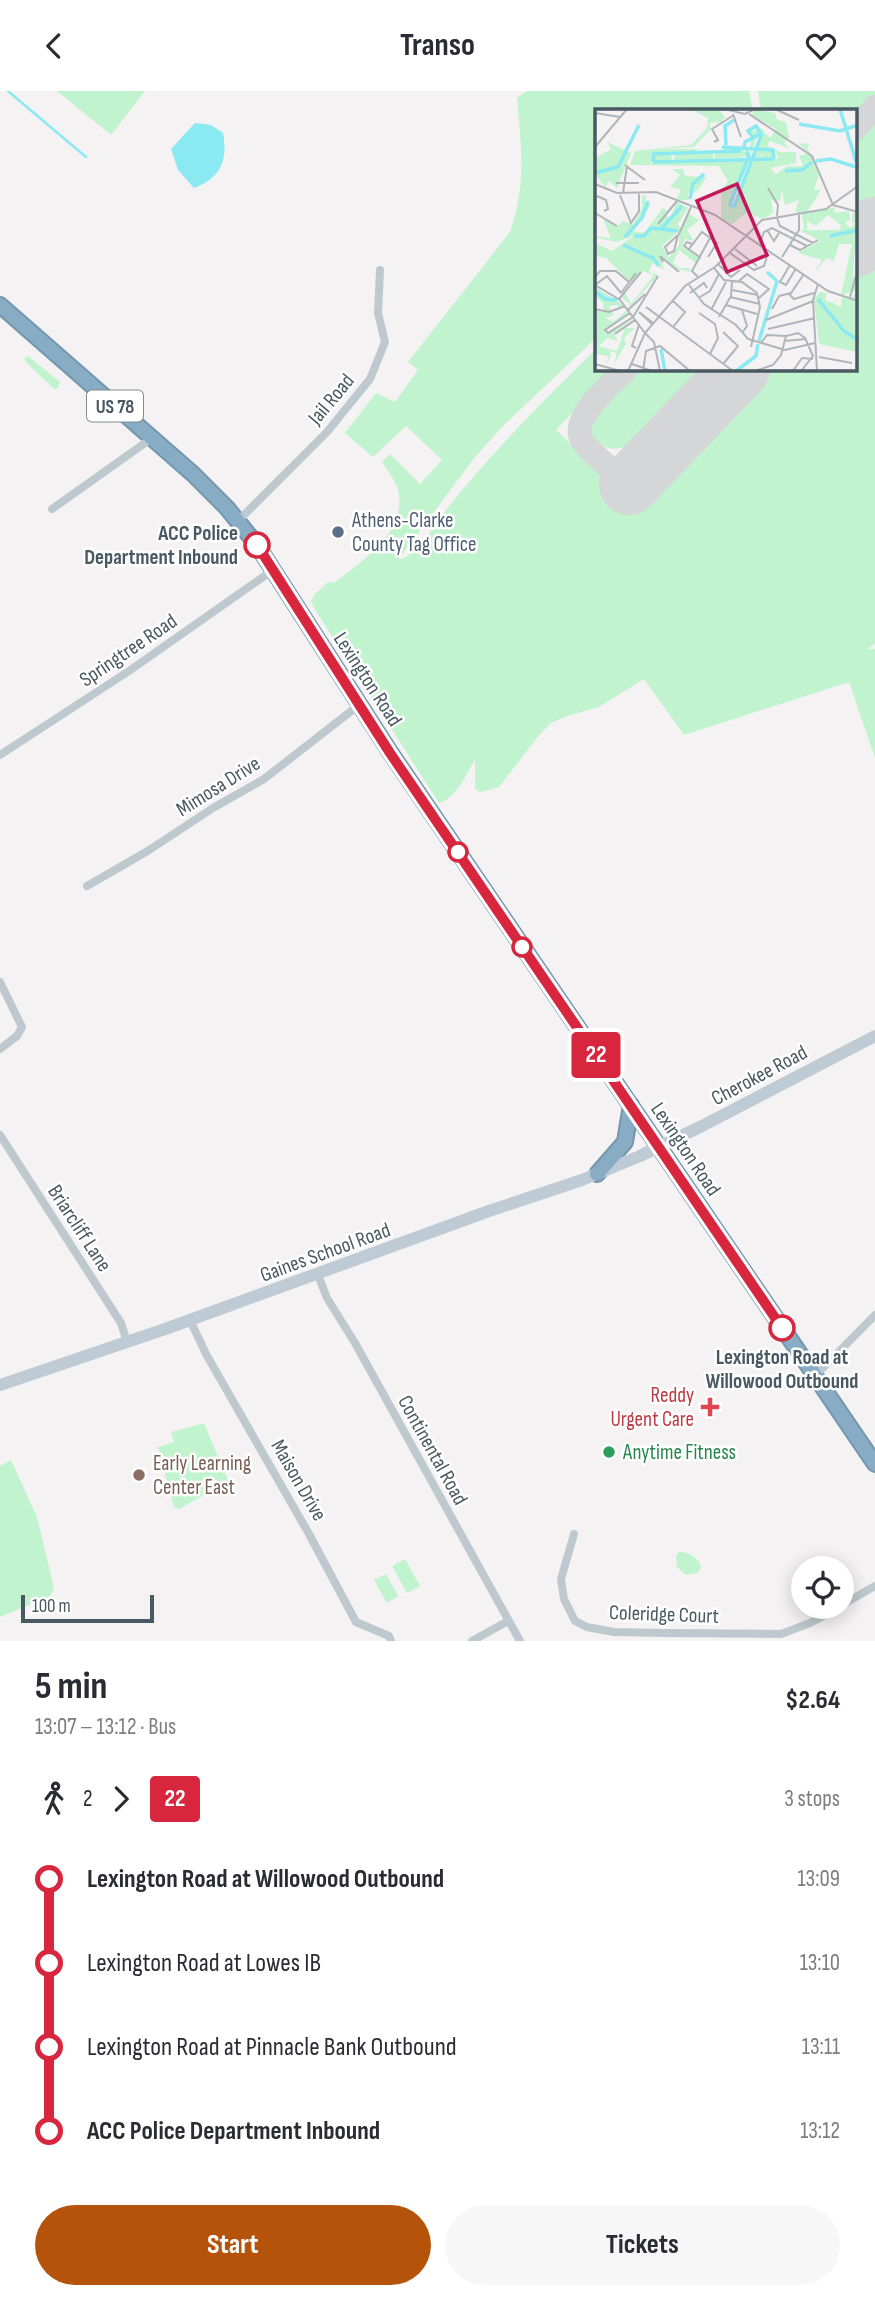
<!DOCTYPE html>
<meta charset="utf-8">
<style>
:root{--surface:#fff;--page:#f7f7f7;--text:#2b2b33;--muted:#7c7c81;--accent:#b45309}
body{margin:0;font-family:"Sofia Sans Condensed",sans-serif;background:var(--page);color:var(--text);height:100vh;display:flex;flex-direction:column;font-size:26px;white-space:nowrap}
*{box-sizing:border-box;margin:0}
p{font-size:23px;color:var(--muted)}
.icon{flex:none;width:38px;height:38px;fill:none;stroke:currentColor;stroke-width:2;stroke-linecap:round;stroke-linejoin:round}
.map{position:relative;height:1550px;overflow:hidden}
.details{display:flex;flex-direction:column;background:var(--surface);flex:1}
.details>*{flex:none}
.badge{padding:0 14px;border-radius:5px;font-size:24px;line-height:46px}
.controls{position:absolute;left:791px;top:1465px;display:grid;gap:14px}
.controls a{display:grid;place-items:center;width:63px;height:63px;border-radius:50%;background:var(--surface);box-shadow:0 4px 18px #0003;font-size:35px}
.scale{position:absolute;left:21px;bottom:18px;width:133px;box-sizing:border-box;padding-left:7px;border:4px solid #495961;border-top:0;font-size:19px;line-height:24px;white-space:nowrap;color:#495961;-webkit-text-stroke:5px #fff;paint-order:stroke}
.map>.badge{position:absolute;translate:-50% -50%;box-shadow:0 0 0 4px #fff}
.legs{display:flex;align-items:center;gap:10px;height:77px;padding:0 35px;font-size:23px}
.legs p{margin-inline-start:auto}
.headline{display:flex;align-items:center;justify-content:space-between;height:119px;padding:0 35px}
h1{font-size:38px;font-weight:700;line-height:52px}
.primary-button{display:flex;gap:14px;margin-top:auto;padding:14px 35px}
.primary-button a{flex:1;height:80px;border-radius:42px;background:var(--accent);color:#fff;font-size:28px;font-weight:700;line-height:80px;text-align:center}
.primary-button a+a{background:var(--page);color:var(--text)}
ul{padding:0 35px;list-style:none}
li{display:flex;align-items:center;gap:24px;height:84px;font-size:26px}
li i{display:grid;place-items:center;width:10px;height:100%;margin:0 9px;background:currentColor}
li i::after{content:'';width:18px;height:18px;margin:-9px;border:5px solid;border-radius:50%;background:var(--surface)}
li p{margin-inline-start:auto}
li:first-child i{background:linear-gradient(#0000 50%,currentColor 0)}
li:last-child i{background:linear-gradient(currentColor 50%,#0000 0)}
header{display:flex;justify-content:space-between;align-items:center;height:91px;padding:0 35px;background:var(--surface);font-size:32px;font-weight:700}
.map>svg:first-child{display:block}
</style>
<header><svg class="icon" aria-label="back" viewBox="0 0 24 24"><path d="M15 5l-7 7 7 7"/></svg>Transo<svg class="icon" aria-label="heart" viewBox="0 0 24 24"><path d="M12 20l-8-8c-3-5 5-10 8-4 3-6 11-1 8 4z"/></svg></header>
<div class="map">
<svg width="875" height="1550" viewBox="0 0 875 1550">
<rect width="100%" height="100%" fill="#f5f2f3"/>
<g fill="#c0f3ce">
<path d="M 57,0 L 145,0 L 111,44 Z"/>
<path d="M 527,0 L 749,0 L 753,19 L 597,19 L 597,246 L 505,333 L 475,366 L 398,469 C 420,463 429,441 442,424 C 489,364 543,310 597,257 L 597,278 L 614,278 L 556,339 L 641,419 L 697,361 L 702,353 L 703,343 L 765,278 L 856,278 L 856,184 L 875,163 L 875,553 L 867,558 L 875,558 L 875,667 L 849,591 L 684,644 L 644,588 L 599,616 L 567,625 L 551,632 L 540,643 L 499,696 L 480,701 L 475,698 L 475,669 C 466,683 456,708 439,712 L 319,525 L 311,511 L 314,504 L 328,491 L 334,492 C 362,470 408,441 398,399 C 396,390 387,379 382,371 L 390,363 L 420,393 L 442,369 L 406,335 L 373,366 L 345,342 L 376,302 L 395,311 L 418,279 L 408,271 L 510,141 C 527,93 521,56 517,7 Z"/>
<path d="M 758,0 L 875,0 L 875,6 L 856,26 L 856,19 L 761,19 Z"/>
<path d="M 875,29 L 875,107 L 856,128 L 856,49 Z"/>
<path d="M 28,265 L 60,291 L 58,297 L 54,298 L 26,271 L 25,267 Z"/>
<path d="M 635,278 L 712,278 C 702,288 692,301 681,309 C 676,314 667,314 661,318 C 647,328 639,348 623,356 C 615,360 604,357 598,351 C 573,327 619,295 635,278 Z"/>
<path d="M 204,1332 L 228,1390 L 179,1418 L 174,1416 L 165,1383 L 171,1373 L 159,1360 L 158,1356 L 174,1351 L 171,1341 Z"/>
<path d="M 11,1369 L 37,1426 L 54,1497 L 50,1505 L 0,1526 L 0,1375 Z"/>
<path d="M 680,1460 C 689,1462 699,1467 701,1476 L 697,1482 L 686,1484 L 677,1476 L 676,1465 Z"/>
<path d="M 405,1468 L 420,1495 L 407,1502 L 392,1475 Z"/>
<path d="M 386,1483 L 398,1505 L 387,1512 L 374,1489 Z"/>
</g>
<path fill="#8be9f2" d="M 195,32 L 211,34 L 223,42 C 228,69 221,87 194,97 L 178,79 L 171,58 Z"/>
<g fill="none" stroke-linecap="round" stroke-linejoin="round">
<path stroke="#8be9f2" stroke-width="2.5" d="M 8,0 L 86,66"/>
<g stroke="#d4d6d8" stroke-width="24">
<path d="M 856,37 L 875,16"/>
<path d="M 626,278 C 612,293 569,327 582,349 C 589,361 617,383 629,394"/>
</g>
<g stroke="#d4d6d8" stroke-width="60">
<path d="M 856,156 L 875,136"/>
<path d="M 629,394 L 740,278"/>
</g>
<g stroke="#7397af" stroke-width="18">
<g id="highway">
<path d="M 0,214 L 193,383 L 227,417 L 257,454 L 390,661 L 875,1373"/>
<path d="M 597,1083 L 625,1051 L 631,1014"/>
</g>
</g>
<g stroke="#bdc9cf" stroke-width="8">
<path d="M 52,418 L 152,347"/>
<path d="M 238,430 L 327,341 L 370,288 L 385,251 L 378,222 L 380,179"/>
<path d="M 0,664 L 129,580 L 273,479"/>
<path d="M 87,795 L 146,761 L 213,717 L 264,688 L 359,614"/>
<path d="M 0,891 L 22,936 L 17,945 L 0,958"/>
<path d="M 0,1044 L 121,1232 L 127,1251"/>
<path d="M 318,1184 L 327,1207 L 355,1252 L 520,1550"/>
<path d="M 190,1229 L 206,1263 L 309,1443 L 356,1531 L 389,1545 L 391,1550"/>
<path d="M 815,1285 L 875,1224"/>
<path d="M 574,1443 L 561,1488 L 564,1508 L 575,1530 L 587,1536 L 614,1541 L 665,1542 L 781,1543 L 810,1532 L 840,1516"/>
<path d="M 842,1514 L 875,1495"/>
<path d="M 472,1550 L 508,1530"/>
</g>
<path stroke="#becbd4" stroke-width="12" d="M 0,1294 L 168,1237 L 489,1120 L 582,1089 L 640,1065 L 702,1035 L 875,945"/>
<use href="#highway" stroke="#88acc3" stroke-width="14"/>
</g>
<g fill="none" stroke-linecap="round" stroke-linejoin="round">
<g stroke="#fff" stroke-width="16">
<path id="line-1" d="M 257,454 L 390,662 L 782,1237"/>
</g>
<use href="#line-1" stroke="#d7263d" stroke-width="10"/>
</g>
<circle fill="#5c6f8a" stroke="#fff" stroke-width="2.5" cx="338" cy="441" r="7"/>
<g fill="#fff" stroke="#d7263d" stroke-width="3.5">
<circle cx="257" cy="454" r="12"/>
<circle cx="458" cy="761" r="9"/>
<circle cx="522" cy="856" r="9"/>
<circle cx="782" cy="1237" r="12"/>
</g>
<path fill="#e0444e" stroke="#fff" stroke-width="2.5" d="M706.5 1305.5h7v7h7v7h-7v7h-7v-7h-7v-7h7z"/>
<circle fill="#2e9e5b" stroke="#fff" stroke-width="2.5" cx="609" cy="1361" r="7"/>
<circle fill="#8d6e63" stroke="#fff" stroke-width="2.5" cx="139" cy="1384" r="7"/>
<g text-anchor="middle" stroke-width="5" stroke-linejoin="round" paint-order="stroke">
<rect fill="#fff" stroke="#808b90" stroke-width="2" x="87" y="299.5" width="56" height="31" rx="5"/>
<g font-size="19" font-weight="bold" fill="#495961">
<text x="115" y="322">US 78</text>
</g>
<g font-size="21" fill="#495961" stroke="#fff">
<text transform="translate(331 308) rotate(-50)" y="7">Jail Road</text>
<text transform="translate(128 559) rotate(-34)" y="7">Springtree Road</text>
<text transform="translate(368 588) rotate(57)" y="7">Lexington Road</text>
<text transform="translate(218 695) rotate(-32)" y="7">Mimosa Drive</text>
<text transform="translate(759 984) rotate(-28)" y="7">Cherokee Road</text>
<text transform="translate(686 1058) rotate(56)" y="7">Lexington Road</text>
<text transform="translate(80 1137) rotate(57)" y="7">Briarcliff Lane</text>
<text transform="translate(325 1161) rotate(-20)" y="7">Gaines School Road</text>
<text transform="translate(433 1359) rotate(61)" y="7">Continental Road</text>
<text transform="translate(299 1389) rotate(60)" y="7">Maison Drive</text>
<text transform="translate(664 1523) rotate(2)" y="7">Coleridge Court</text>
</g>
<g font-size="21" fill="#4e5e75" stroke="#fff" text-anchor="start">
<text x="352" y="436">Athens-Clarke<tspan x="352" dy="24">County Tag Office</tspan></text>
</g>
<g font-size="21" font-weight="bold" fill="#495961" stroke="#fff" text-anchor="end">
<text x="238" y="449">ACC Police<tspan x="238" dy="24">Department Inbound</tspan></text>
<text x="782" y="1273" text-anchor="middle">Lexington Road at<tspan x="782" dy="24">Willowood Outbound</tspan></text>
</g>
<g font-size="21" fill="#be3a42" stroke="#fff" text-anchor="end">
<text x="694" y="1311">Reddy<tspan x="694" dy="24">Urgent Care</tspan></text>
</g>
<g font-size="21" fill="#27864d" stroke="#fff" text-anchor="start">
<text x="623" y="1368">Anytime Fitness</text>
</g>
<g font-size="21" fill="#785e54" stroke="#fff" text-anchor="start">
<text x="153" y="1379">Early Learning<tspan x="153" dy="24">Center East</tspan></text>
</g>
</g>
<g transform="translate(595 18)">
<rect width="262" height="262" fill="#f5f2f3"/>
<path d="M 95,0 L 124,0 L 130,8 L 126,13 L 114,14 L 116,20 L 99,38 L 63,40 L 105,40 L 93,44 L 118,45 L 118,50 L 79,52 L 80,44 L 76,44 L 77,52 L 59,52 L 58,48 L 55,54 L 155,51 L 134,96 L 139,99 L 157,51 L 183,50 L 180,41 L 174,38 L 165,42 L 178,41 L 178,49 L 168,49 L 167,44 L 166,49 L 158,49 L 168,25 L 164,22 L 154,49 L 156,23 L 166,19 L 175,29 L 181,20 L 156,6 L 160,0 L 180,4 L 182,11 L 191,13 L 194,28 L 189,34 L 195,40 L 175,32 L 172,36 L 185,43 L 201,43 L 201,54 L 175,59 L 181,65 L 192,57 L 208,57 L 204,47 L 214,44 L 204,35 L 215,34 L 212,40 L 215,44 L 224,66 L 219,80 L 226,81 L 212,103 L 213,107 L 214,103 L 241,98 L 238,104 L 254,102 L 255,111 L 250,113 L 255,119 L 261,114 L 257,114 L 258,103 L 262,104 L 258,167 L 262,171 L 262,190 L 257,189 L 261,182 L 246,186 L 257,135 L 244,135 L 239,152 L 231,149 L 217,167 L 227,151 L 203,144 L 225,132 L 204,121 L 244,121 L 246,116 L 233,106 L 221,117 L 212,112 L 212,121 L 209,120 L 207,103 L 200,103 L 204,91 L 190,96 L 187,80 L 185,92 L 176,91 L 178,103 L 174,107 L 167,110 L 152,103 L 137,115 L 126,109 L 126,82 L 133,72 L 124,57 L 35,56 L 40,42 L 96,36 L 112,19 L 113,9 ZM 12,33 L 36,44 L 22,79 L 14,72 L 10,78 L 0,65 L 0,49 L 16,40 ZM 130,38 L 148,39 L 152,48 L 120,50 L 120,44 L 137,43 L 128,42 ZM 77,60 L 88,60 L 90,67 L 112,68 L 102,82 L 93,84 L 94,91 L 81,91 L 86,81 L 75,78 L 85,66 ZM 51,86 L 50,93 L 56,96 L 38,122 L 49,124 L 68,99 L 72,102 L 61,116 L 70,105 L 75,109 L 82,93 L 93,99 L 83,115 L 85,120 L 94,105 L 104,111 L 92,121 L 99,132 L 90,130 L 87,138 L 105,149 L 102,155 L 84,141 L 78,154 L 84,159 L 93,159 L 97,163 L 82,160 L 65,146 L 69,161 L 58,154 L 54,163 L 63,166 L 33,200 L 35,195 L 27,189 L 30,183 L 36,195 L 59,166 L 48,162 L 37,175 L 11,149 L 0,147 L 0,134 L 17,142 L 40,126 L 22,133 L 2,129 L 0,127 L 16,129 L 8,110 L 23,117 L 28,112 L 38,115 L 47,99 L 47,87 ZM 84,122 L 84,136 L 74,149 L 67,137 ZM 0,178 L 28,196 L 25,199 L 29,198 L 22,202 L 23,196 L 14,197 L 19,206 L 11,209 L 18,213 L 32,201 L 34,204 L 16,216 L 18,220 L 15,217 L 9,220 L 11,225 L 38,211 L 19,225 L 23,232 L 13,229 L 3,237 L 22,242 L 30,219 L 40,219 L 29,229 L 31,235 L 19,255 L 22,244 L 15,242 L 16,247 L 11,257 L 14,247 L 1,245 L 0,201 L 8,203 L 8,194 L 0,187 ZM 225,183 L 232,184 L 230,191 L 238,194 L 242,189 L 239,195 L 246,198 L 247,188 L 262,193 L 262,243 L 224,235 L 219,190 Z" fill="#c0f3ce" fill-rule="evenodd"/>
<path fill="none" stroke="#8be9f2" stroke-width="3.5" d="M 245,0 L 263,59M 204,15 L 245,22 L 263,16M 157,27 L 153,22 L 161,17 L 165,23M 131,36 L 130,17 L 139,11M 127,38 L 178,41 L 179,50M 149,40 L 150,33 L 167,24M 221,52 L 236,50 L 261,58M 58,53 L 59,45 L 146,42M 58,53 L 179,50M 190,62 L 207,61 L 217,53M 0,64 L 23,58 L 44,16M 95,90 L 98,75 L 109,65M 139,98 L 135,95 L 154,47 L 151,42M 139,98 L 167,24M 67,119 L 87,97M 39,127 L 49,127 L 56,119 L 83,122M 235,127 L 263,121M 30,128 L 47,109 L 53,92M 28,136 L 58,149 L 64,157M 0,182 L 10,190 L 22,191M 223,190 L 249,222 L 263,231M 164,232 L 182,172 L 172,163M 66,240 L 70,262M 141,262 L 161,247 L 163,235"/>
<path fill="none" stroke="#b0b5b9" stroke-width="2" d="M 129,0 L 150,5 L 160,0M 180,0 L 204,11M 0,4 L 25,8M 138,5 L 146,28M 154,5 L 217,47 L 238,96 L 263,103M 119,33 L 123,31 L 117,20 L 139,6M 0,38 L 32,0M 30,56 L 50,71M 21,74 L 44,74M 0,75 L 22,84 L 61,83 L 120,106 L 233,182 L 263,192M 173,79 L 183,96 L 182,107M 28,84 L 32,57M 25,86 L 36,114 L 44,102 L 44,85M 2,87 L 11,91 L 13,100 L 9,102M 0,104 L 22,117M 182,109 L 185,117 L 218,134M 63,115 L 82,92M 172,121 L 179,132 L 184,124M 84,125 L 96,98M 83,126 L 79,142 L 73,145 L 70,138 ZM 165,134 L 169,123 L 177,119 L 212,137M 97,135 L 92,133 L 89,137 L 106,149M 195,136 L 205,141 L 223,131M 94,140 L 107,123 L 122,134 L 113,148M 140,140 L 162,157M 135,144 L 159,161 L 169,157 L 173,144M 187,148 L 204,121 L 204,103M 68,153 L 65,147 L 84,163M 123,155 L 136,168 L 145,161M 195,156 L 185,173 L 191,176 L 200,161M 119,159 L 129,171 L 147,173 L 162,184 L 165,198 L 156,238M 0,168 L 5,162 L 21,162 L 34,173M 103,168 L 97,162 L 115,129M 144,172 L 152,165 L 174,180 L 164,189M 0,176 L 12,167 L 26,184M 0,176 L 25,191 L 50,224M 94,176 L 109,195 L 141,216 L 153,230 L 190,241 L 220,234M 137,181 L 163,186M 26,184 L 41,164M 95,184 L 109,174 L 112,179M 194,185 L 199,190 L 219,184M 105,188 L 115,182 L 124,165M 135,188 L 165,195M 255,188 L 263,160M 24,190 L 46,163M 78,192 L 90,203 L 78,218M 131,196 L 162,205M 0,200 L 14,203 L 30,197M 177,200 L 184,187 L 196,184 L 209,165M 33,201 L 50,185M 116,201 L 131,173M 147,201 L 152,217 L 147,224M 57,202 L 51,198 L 138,262M 35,204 L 10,221 L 13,224 L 38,208 L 63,167M 104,204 L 120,215 L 123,229 L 115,245M 124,208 L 136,187 L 137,172M 171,211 L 218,192M 57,215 L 44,203 L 58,214M 173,220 L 220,209M 128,223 L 143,237 L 129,254M 50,224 L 59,233 L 65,262M 20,225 L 40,211M 189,232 L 211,230M 166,234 L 172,226 L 191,227M 41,239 L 37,237 L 44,216M 224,248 L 257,254M 0,249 L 1,226M 0,255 L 25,262M 37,255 L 57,262M 33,262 L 50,224 L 90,177 L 120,158 L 167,111 L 231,100 L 263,77M 48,262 L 51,242 L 65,237 L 95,262M 160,262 L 178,256 L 186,246 L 191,227 L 203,224 L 210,229 L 218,247 L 206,262M 198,262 L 207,249 L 218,250M 222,262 L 218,191 L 223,175"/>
<path fill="#c2185b" fill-opacity="0.15" stroke="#c2185b" stroke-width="3.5" d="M 142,75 L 172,146 L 132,163 L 102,92 Z"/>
<rect width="262" height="262" fill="none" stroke="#495961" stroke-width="3.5"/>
</g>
</svg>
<div class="controls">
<a><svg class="icon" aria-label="locate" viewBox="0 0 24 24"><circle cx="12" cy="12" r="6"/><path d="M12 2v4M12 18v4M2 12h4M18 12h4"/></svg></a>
</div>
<div class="scale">100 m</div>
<b class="badge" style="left:596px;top:964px;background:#d7263d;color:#fff">22</b>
</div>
<section class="details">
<div class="headline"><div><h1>5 min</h1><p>13:07 – 13:12 · Bus</p></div><b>$2.64</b></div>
<div class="legs"><svg class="icon" aria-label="walk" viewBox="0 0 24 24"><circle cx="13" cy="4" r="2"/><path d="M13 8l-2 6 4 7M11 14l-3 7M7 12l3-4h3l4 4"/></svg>2<svg class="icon" aria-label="forward" viewBox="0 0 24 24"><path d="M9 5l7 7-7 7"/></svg><b class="badge" style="background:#d7263d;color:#fff">22</b><p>3 stops</p></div>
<ul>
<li><i style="color:#d7263d"></i><b>Lexington Road at Willowood Outbound</b><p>13:09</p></li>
<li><i style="color:#d7263d"></i><span>Lexington Road at Lowes IB</span><p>13:10</p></li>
<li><i style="color:#d7263d"></i><span>Lexington Road at Pinnacle Bank Outbound</span><p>13:11</p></li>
<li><i style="color:#d7263d"></i><b>ACC Police Department Inbound</b><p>13:12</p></li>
</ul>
<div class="primary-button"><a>Start</a><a>Tickets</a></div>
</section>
